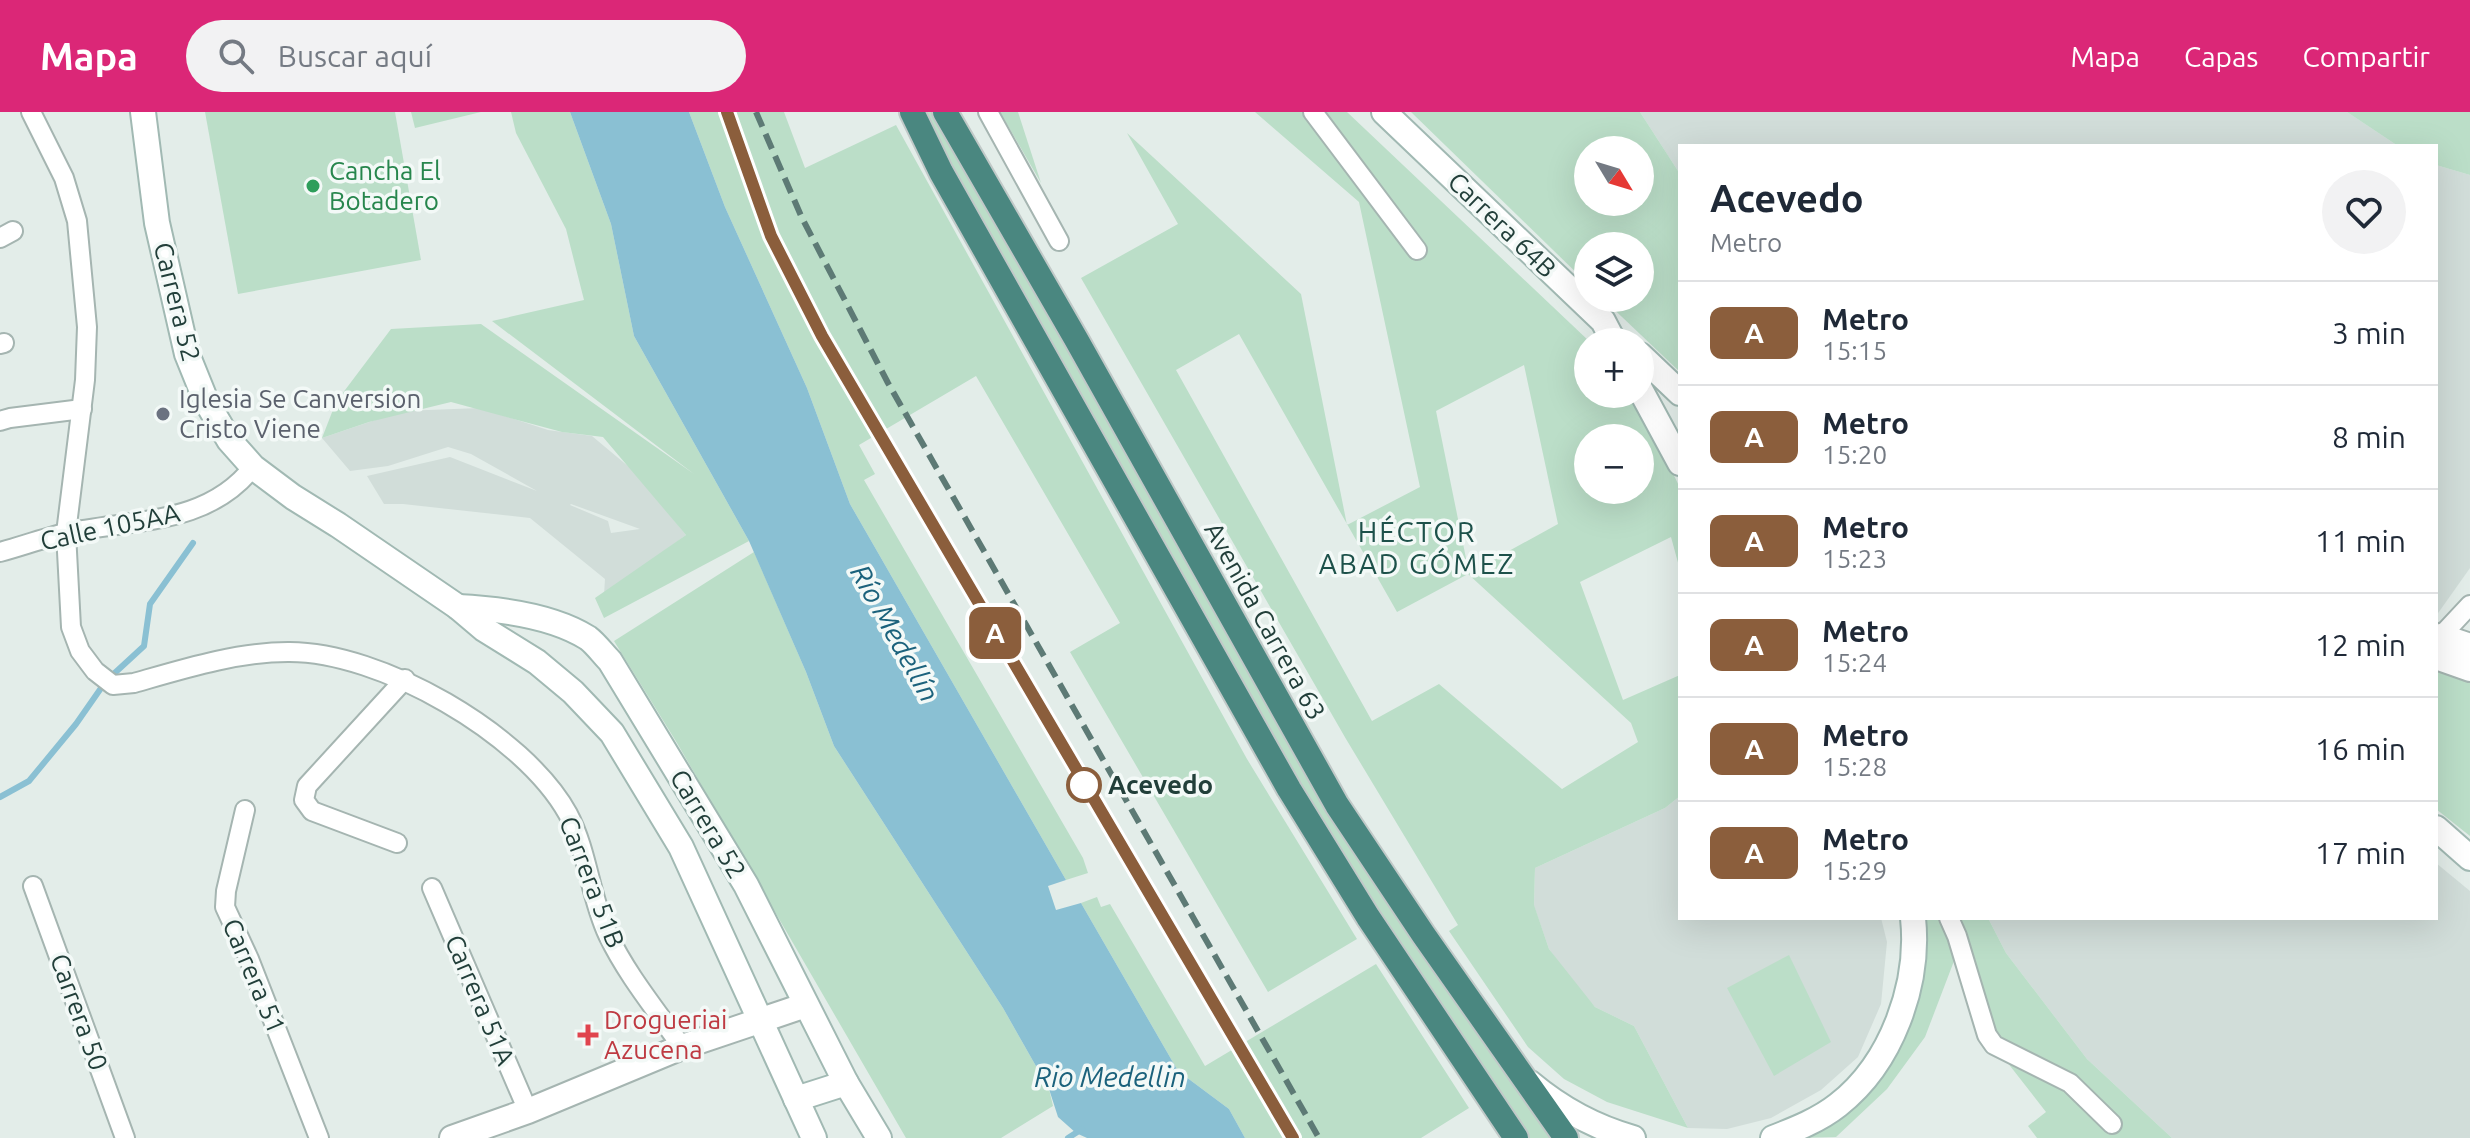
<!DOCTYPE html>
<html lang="es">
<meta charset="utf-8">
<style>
:root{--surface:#fff;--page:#f2f2f3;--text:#1f2937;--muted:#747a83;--line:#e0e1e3;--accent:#db2777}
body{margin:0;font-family:Ubuntu,sans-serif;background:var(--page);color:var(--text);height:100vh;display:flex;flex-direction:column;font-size:30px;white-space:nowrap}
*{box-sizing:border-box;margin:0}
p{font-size:26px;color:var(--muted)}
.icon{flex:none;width:44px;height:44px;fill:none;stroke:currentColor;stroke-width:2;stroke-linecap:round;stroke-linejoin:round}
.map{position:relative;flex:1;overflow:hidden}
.panel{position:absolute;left:1678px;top:32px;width:760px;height:776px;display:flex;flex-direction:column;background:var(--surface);border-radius:0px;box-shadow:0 8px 32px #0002}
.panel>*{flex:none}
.badge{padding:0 16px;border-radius:12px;font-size:28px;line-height:52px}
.needle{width:52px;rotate:128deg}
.buttons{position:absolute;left:1574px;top:24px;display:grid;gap:16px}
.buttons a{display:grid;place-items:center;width:80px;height:80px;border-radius:50%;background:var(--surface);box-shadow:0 8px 32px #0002;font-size:40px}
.map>.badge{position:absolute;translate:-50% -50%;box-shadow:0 0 0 4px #fff}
.round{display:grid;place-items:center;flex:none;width:84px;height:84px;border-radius:42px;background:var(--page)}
.head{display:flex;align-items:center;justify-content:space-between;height:136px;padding:0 32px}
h1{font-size:38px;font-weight:700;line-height:60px}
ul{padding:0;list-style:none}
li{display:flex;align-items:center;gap:24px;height:104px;padding:0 32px;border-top:2px solid var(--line)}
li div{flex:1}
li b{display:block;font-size:30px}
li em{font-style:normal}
li .badge{min-width:88px;font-weight:700;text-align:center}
header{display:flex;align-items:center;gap:48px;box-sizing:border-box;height:112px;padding:0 40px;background:var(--accent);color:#fff}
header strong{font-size:38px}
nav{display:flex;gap:44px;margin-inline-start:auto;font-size:28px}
.search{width:560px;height:72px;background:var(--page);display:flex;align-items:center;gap:20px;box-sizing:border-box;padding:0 28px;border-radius:44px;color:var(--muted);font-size:30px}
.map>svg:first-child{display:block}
</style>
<header>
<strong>Mapa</strong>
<div class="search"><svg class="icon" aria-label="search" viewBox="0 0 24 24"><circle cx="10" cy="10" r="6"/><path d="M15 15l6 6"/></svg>Buscar aquí</div>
<nav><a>Mapa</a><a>Capas</a><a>Compartir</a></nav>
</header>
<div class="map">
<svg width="2470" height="1026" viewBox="0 0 2470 1026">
<rect width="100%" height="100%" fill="#e3ede9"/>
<g fill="#d1ddd9" fill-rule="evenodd">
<path d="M 1640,0 L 2347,0 L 2398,34 L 1680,34 L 1680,62 Z"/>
<path d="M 2436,53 L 2470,63 L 2470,456 L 2436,504 Z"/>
<path d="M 480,296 L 548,318 L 592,324 L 635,360 L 686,423 L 604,483 L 605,467 L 530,406 L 403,392 L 384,392 L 367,364 L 450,345 L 537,379 L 471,342 L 448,335 L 388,354 L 350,359 L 322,326 L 402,299 ZM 570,393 L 571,392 L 640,417 L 611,421 L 608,409 Z"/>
<path d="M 1680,684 L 1680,806 L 1881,806 L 1887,830 L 1881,892 L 1858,945 L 1821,978 L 1771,1006 L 1727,1017 L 1688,1016 L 1634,914 L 1595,895 L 1572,869 L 1549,837 L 1534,794 L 1535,756 L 1665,696 Z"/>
<path d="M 2436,751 L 2470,779 L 2470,1026 L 2172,1026 L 2087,947 L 2006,841 L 1988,806 L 2436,806 Z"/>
</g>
<g fill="#bbdec8" fill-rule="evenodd">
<path d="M 205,0 L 395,0 L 421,148 L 238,182 Z"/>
<path d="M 411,0 L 481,0 L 415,16 Z"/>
<path d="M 511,0 L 570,0 L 611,112 L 634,224 L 749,429 L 604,506 L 595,486 L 686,423 L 603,325 L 562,320 L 451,290 L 369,310 L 322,326 L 336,290 L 391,217 L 481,212 L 694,362 L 492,209 L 584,188 L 566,117 L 516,21 Z"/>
<path d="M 689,0 L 784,0 L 805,56 L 896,13 L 1247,647 L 1357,827 L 1268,880 L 1070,540 L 1120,511 L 976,264 L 859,333 L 875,362 L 864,368 L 1083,746 L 1088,761 L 1066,768 L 850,392 L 807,276 L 725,95 Z"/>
<path d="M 923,0 L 934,0 L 1301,654 L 1355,739 L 1555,1026 L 1530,1026 L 1395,829 L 1281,642 Z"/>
<path d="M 1000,0 L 1018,0 L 1041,71 Z"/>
<path d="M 1255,0 L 1347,0 L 1590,230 L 1588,230 L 1588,282 L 1635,282 L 1680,376 L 1680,458 L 1671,425 L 1580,470 L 1623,588 L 1680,563 L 1680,684 L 1665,696 L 1535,756 L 1534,793 L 1549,837 L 1595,895 L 1634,914 L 1688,1016 L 1607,990 L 1564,967 L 1528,935 L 1449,819 L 1458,813 L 1346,627 L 1081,166 L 1178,112 L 1127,21 L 1301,182 L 1347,413 L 1420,375 L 1359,90 ZM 1239,222 L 1397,500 L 1468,462 L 1631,611 L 1638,630 L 1562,677 L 1439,572 L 1372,609 L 1176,258 ZM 1524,253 L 1558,412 L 1469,461 L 1436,299 ZM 1588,326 L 1640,326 L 1640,378 L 1588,378 Z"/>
<path d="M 1411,0 L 1640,0 L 1680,62 L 1680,260 L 1602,186 L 1640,186 L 1640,134 L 1588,134 L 1588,172 ZM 1588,38 L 1640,38 L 1640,90 L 1588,90 Z"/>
<path d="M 2347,0 L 2470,0 L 2470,63 L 2436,53 L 2436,34 L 2398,34 Z"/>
<path d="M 754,440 L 806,560 L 834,634 L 1003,896 L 1049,977 L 1053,994 L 1001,1026 L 906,1026 L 677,631 L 614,529 Z"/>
<path d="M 2436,555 L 2470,566 L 2470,724 L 2436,697 Z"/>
<path d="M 1097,785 L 1101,795 L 1110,792 L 1205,954 L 1376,852 L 1469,996 L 1421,1026 L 1245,1026 L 1229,997 L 1178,959 L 1081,791 Z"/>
<path d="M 1921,806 L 1942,806 L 1954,849 L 1925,925 L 1887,977 L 1836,1025 L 1795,1026 L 1886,953 Z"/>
<path d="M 1955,806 L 1988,806 L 2006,841 L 2087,947 L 2172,1026 L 2037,1026 L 2028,1014 L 2046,1000 L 2007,950 L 1965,828 Z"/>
<path d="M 1789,843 L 1831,930 L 1774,964 L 1727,876 Z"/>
</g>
<path fill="#8ac0d3" d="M 570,0 L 689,0 L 725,95 L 807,276 L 850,392 L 1066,768 L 1048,774 L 1056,798 L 1081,791 L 1178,959 L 1229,997 L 1245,1026 L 1087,1026 L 1076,1021 L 1058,1005 L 1049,977 L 1003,896 L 834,634 L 806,560 L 749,429 L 634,224 L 611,112 Z"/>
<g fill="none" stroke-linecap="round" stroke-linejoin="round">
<g stroke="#8ac0d3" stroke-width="6">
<path d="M 0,685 L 29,669 L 76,612 L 106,569 L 144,534 L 150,492 L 193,431"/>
<path d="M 1068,1026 L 1082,1017"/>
</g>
<g stroke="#a5b5b1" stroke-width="22">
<g id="minor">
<path d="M 31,0 L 64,66 L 77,109 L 87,215 L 85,268 L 66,421 L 71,515 L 80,539 L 95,559 L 113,573 L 134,571 C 183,557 237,540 288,540 C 380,539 524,622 568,702 C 588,740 590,785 608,823 C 627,863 657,899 682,935"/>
<path d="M 988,0 L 1059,129"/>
<path d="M 1313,0 L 1417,138"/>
<path d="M 0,126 L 13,119"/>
<path d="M 0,232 L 4,231"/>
<path d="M 0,309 L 10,306 L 82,297"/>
<path d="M 0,440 C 22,434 44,426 66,421 C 132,407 207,414 253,355"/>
<path d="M 2441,524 L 2470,493"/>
<path d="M 245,698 L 226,779 L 225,795 L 249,847 L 319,1026"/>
<path d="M 397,731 L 312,699 L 304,688 L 307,674 L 405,567"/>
<path d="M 33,774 L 125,1026"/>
<path d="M 432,776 L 528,999"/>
<path d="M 1949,806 L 1957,824 L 1987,923 L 1994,933 L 2070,971 L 2112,1012"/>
</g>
</g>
<g stroke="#a5b5b1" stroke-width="28">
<g id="tertiary">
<path d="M 2436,529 L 2441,524 L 2470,534"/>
<path d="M 2436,545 L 2470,557"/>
<path d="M 452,1026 L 528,999 L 682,935 L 806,893"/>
</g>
</g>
<g stroke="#a1b9b3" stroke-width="28">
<g id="secondary">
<path d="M 143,0 L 157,111 L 187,242 L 206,289 L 229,328 L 253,355 L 293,385 L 338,413 L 458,495 L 484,517 L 537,550 L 573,580 L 612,621 L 681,735 L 814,1026"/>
<path d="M 1384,0 L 1603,209 L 1614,230"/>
<path d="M 1640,243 L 1680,281"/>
<path d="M 1640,277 L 1680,351"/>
<path d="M 458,495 C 498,497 553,504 588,526 C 596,532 603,542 610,549 L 746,773 L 846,971 L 879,1026"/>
<path d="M 2436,716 L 2470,746"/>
<path d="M 1530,971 C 1561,997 1594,1015 1633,1026"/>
<path d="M 796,987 L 846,971"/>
<path d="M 1773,1026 C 1796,1017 1819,1008 1838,993 C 1892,951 1920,872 1913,806"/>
</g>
</g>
<g stroke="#c1c9c8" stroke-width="28">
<g id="trunk">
<path d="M 912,0 L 941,60 L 1289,677 L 1368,805 L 1516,1026"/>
<path d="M 945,0 L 1076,227 L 1337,693 L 1423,822 L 1566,1026"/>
</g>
</g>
<use href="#minor" stroke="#fff" stroke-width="18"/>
<use href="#tertiary" stroke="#fff" stroke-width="24"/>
<use href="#secondary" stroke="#fff" stroke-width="24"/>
<use href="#trunk" stroke="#4a8780" stroke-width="24"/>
<g stroke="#5d7a75" stroke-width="6" stroke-dasharray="16 8" stroke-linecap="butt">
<path d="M 727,0 L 771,124 L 822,224 L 1293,1026"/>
<path d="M 756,0 L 802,106 L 888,271 L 1319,1026"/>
</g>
</g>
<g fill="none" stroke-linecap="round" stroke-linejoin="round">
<g stroke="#fff" stroke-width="18">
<path id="line" d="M 727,0 L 771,124 L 822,224 L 1293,1026"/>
</g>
<use href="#line" stroke="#8b5e3c" stroke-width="12"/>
</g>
<circle fill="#2e9e5b" stroke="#f3f9f7" stroke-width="3" cx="313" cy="74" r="8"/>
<circle fill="#6b7280" stroke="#f3f9f7" stroke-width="3" cx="163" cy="302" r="8"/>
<circle fill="#fff" stroke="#8b5e3c" stroke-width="4" cx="1084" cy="673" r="16"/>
<path fill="#e0444e" stroke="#f3f9f7" stroke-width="3" d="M584 911h8v8h8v8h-8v8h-8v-8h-8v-8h8z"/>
<g text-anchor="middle" stroke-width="7" stroke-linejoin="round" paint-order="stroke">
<g font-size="26" fill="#27864d" stroke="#f3f9f7" text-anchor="start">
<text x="329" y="68">Cancha El<tspan x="329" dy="30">Botadero</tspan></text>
</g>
<g font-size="26" fill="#223f3a" stroke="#f3f9f7">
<text transform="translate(1502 113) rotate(44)" y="9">Carrera 64B</text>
<text transform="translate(177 190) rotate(76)" y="9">Carrera 52</text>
<text transform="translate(110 415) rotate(-12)" y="9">Calle 105AA</text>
<text transform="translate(1265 509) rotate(61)" y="9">Avenida Carrera 63</text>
<text transform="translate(708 712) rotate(59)" y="9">Carrera 52</text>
<text transform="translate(592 770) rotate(69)" y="9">Carrera 51B</text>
<text transform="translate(254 864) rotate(67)" y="9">Carrera 51</text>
<text transform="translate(480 888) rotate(67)" y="9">Carrera 51A</text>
<text transform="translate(79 900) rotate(70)" y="9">Carrera 50</text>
</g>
<g font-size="26" fill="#5b616d" stroke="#f3f9f7" text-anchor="start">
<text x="179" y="296">Iglesia Se Canversion<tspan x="179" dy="30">Cristo Viene</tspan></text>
</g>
<g font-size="26" font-weight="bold" fill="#223f3a" stroke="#f3f9f7" text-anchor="start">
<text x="1108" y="682">Acevedo</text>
</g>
<g font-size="26" fill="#be3a42" stroke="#f3f9f7" text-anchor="start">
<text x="604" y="917">Drogueriai<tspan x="604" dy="30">Azucena</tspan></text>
</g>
<g font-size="28" letter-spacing="2" fill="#1d514a" stroke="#f3f9f7">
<text x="1417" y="430">HÉCTOR<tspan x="1417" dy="32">ABAD GÓMEZ</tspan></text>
</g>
<g font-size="28" font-style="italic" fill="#1b627c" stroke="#f3f9f7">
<text transform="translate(895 521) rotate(61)" y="10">Río Medellín</text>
<text x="1110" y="975">Rio Medellin</text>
</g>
</g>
</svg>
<div class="buttons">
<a><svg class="needle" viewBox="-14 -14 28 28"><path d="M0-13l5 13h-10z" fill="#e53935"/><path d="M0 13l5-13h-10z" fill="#747a83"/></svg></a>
<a><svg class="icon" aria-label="layers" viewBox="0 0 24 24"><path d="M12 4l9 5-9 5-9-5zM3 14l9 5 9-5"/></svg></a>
<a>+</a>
<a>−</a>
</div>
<b class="badge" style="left:995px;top:521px;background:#8b5e3c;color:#fff">A</b>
<section class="panel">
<div class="head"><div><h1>Acevedo</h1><p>Metro</p></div><a class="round"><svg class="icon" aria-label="heart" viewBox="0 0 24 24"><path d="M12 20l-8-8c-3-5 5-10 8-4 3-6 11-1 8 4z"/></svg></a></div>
<ul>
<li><span class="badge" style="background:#8b5e3c;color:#fff">A</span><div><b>Metro</b><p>15:15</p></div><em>3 min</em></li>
<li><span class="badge" style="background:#8b5e3c;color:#fff">A</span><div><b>Metro</b><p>15:20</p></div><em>8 min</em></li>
<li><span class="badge" style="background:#8b5e3c;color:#fff">A</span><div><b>Metro</b><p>15:23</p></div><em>11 min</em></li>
<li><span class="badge" style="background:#8b5e3c;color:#fff">A</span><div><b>Metro</b><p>15:24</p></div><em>12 min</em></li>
<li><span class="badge" style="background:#8b5e3c;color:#fff">A</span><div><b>Metro</b><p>15:28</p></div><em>16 min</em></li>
<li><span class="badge" style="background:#8b5e3c;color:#fff">A</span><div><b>Metro</b><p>15:29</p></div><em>17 min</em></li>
</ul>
</section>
</div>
